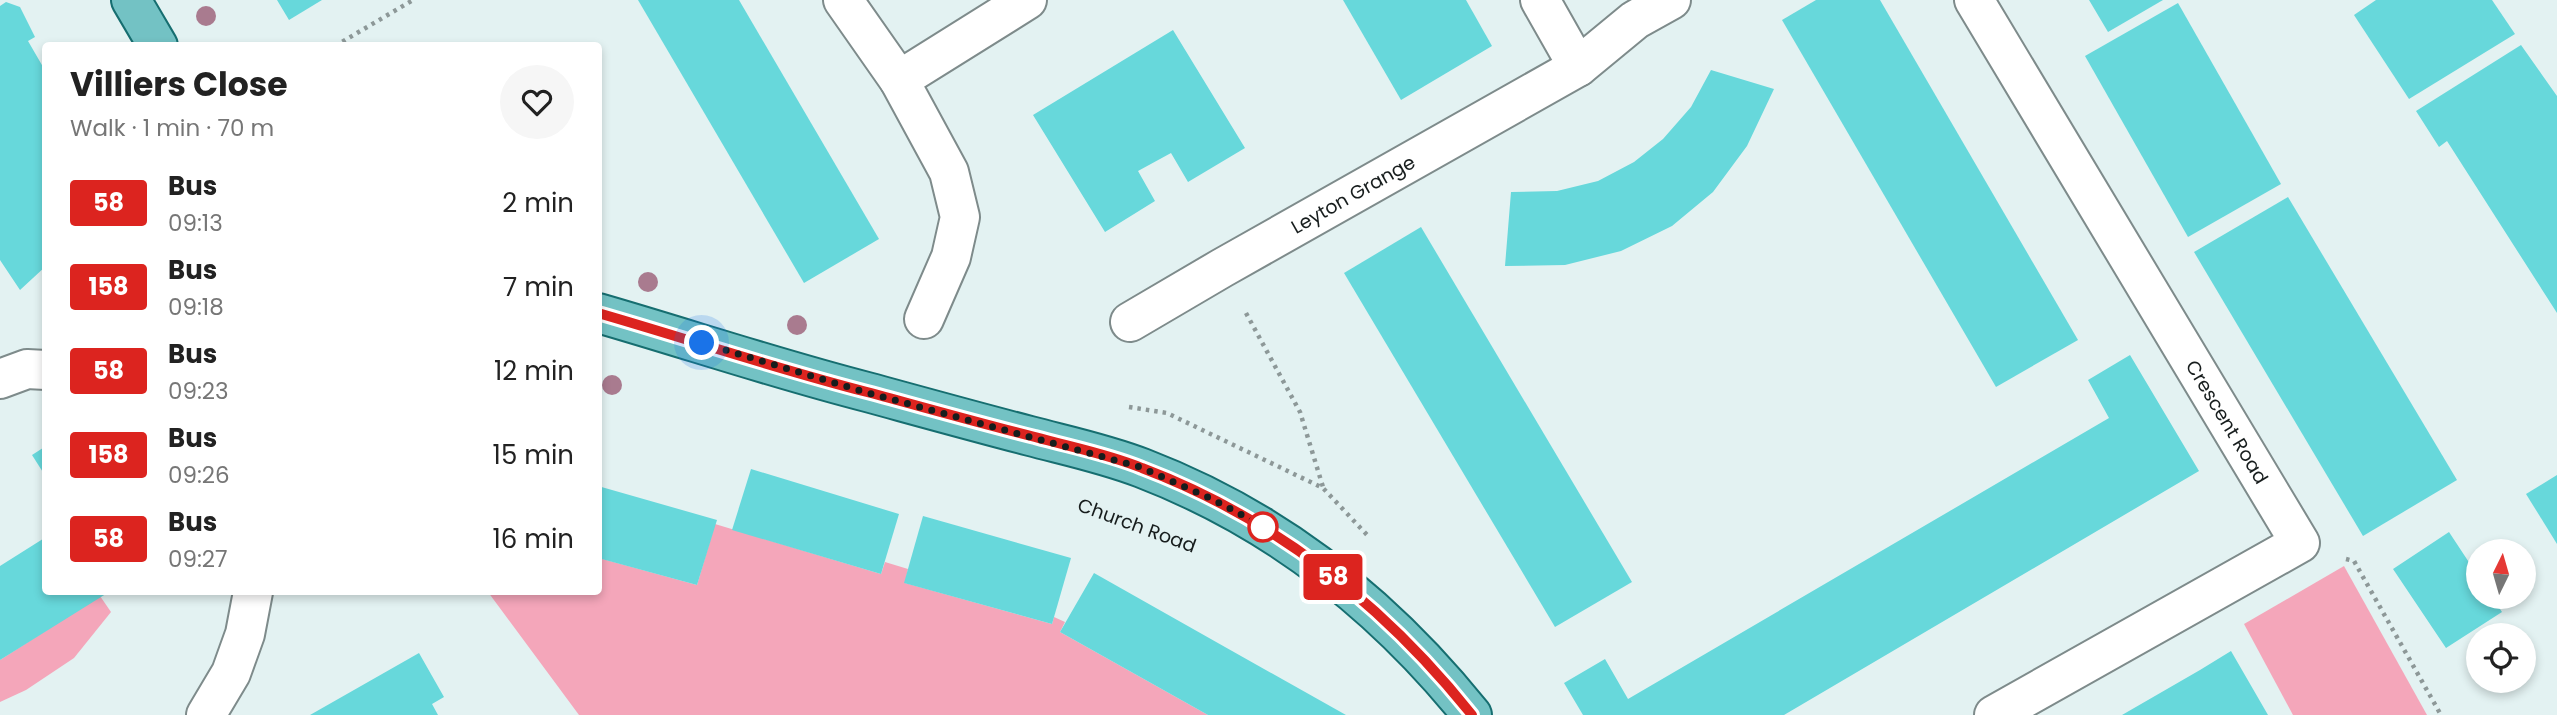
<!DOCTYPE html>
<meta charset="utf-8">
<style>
:root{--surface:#fff;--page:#f6f6f6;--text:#222;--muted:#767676}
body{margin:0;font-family:Poppins,sans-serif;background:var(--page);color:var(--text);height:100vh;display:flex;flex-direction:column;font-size:26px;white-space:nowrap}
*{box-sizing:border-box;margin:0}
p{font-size:23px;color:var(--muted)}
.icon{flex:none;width:38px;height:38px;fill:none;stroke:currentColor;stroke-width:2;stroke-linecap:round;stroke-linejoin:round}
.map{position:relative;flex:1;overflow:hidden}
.side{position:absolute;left:42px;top:42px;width:560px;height:553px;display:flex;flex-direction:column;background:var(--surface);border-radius:7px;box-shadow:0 4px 10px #0003}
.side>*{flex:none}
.badge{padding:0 14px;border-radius:5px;font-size:24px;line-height:46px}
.needle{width:46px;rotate:5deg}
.tools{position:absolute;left:2466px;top:539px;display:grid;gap:14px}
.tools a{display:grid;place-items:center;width:70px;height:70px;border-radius:50%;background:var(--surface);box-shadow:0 4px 10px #0003;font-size:35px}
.you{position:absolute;width:35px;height:35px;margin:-18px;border:5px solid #fff;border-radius:50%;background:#1a73e8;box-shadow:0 0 0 10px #1a73e833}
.map>.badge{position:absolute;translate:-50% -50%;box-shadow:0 0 0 4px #fff}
.round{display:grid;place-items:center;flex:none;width:74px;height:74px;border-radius:37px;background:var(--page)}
.headline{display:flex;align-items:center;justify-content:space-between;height:119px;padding:0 28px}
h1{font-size:33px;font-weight:700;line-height:52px}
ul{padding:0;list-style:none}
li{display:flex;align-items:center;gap:21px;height:84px;padding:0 28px}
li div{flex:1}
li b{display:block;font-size:26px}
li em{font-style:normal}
li .badge{min-width:77px;font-weight:700;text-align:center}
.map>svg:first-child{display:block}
</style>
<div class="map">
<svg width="2557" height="715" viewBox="0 0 2557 715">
<rect width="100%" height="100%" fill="#e3f2f2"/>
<g fill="#f4a6ba">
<path d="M 715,524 L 881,574 L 885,562 L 908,569 L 905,583 L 1052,624 L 1054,617 L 1065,622 L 1060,632 L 1208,715 L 579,715 L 488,592 L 598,592 L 599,558 L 697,585 Z"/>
<path d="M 2344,566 L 2427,715 L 2293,715 L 2244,624 Z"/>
<path d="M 100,596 L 111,612 L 74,658 L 26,690 L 0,702 L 0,660 Z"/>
</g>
<g fill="#67d8db">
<path d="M 277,0 L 322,0 L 289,20 Z"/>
<path d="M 638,0 L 739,0 L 879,239 L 804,283 Z"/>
<path d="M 1343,0 L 1466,0 L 1492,46 L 1401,100 Z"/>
<path d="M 1816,0 L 1880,0 L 2078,340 L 1996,387 L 1782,20 Z"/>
<path d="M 2089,0 L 2163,0 L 2108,32 Z"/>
<path d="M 2376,0 L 2492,0 L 2515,34 L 2409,99 L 2354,15 Z"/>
<path d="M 6,2 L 20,7 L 35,37 L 28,41 L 46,72 L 46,240 L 43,242 L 46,266 L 20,290 L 0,260 L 0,6 Z"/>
<path d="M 2178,3 L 2281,184 L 2188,237 L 2085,56 Z"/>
<path d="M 1173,30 L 1245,148 L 1188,182 L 1171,153 L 1138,171 L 1155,201 L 1105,232 L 1033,115 Z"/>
<path d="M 2521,45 L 2557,96 L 2557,313 L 2447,141 L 2439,147 L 2416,111 Z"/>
<path d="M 1711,70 L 1774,89 L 1747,146 L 1713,192 L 1672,226 L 1621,251 L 1565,265 L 1505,266 L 1511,192 L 1557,191 L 1598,181 L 1634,162 L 1663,139 L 1691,107 Z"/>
<path d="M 2288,197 L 2457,480 L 2363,536 L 2194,252 Z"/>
<path d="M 1421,227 L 1632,582 L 1555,627 L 1344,273 Z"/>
<path d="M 2130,355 L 2199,471 L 1784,715 L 1583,715 L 1564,683 L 1605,659 L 1628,699 L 2109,418 L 2088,380 Z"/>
<path d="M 46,446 L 46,477 L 32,455 Z"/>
<path d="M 751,469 L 899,514 L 881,574 L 732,530 Z"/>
<path d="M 2557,475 L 2557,544 L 2526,494 Z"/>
<path d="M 598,486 L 717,520 L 697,585 L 598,558 Z"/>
<path d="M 923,516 L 1071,558 L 1052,624 L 904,583 Z"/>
<path d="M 2449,532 L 2478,576 L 2478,597 L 2492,597 L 2502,612 L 2446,648 L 2393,569 Z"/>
<path d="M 46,537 L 46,592 L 109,592 L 0,660 L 0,566 Z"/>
<path d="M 1094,573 L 1225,647 L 1346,715 L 1208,715 L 1060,632 Z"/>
<path d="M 2231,651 L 2268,715 L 2122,715 L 2200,670 Z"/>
<path d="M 419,653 L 444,697 L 432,704 L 438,715 L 310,715 Z"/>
</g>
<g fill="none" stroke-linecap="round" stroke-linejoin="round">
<g stroke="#7e8b8b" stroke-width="42">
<g id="minor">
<path d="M 843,0 L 899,80 L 949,172 L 960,217 L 951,257 L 924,319"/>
<path d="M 1540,0 L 1578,67"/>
<path id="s1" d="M 1974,0 L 2300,543 L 1994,715"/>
<path d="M 899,80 L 1027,0"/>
<path id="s2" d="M 1130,322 L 1222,268 L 1578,67 L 1635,20 L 1671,0"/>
<path d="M 0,379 L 27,369 L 46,370"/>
<path d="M 206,715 L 231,673 L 245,634 L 253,592"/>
</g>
</g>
<g stroke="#166e70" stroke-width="42">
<g id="major">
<path d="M 131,0 L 158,46"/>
<path d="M 598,313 C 688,339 777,369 867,392 C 922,407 976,422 1030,436 C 1068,446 1106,454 1142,468 C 1275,519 1383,604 1472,715"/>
</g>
</g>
<g stroke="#8d9898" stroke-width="4.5" stroke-dasharray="3.5 5" stroke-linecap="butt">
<path d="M 335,46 L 413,0"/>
<path d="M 1246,313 L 1300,412 L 1323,487"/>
<path d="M 1129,407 L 1167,413 L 1323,488 L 1369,537"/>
<path d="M 2346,559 L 2354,561 L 2441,715"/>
</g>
<use href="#minor" stroke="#fff" stroke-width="38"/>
<use href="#major" stroke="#73c2c4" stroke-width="38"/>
</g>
<g fill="#a97b8f">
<circle cx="206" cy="16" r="10"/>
<circle cx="648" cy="282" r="10"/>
<circle cx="797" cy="325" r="10"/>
<circle cx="612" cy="385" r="10"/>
</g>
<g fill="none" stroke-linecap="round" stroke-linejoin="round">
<g stroke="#fff" stroke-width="16">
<path id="line" d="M 598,313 C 688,339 777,369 867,392 C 923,407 979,423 1035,437 C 1071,447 1108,454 1142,468 C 1274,518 1384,605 1472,715"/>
</g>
<use href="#line" stroke="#dc241f" stroke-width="10"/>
<path stroke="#171d1d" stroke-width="7" stroke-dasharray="0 12.6" d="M 702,343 L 865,392 L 1140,467 L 1212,499 L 1270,530 L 1263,527"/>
</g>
<circle fill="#fff" stroke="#dc241f" stroke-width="3.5" cx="1263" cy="527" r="14"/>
<g text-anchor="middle" stroke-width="5" stroke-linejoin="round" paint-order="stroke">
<g font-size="19" fill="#171d1d" stroke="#e3f2f2">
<text dy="7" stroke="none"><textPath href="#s2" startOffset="257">Leyton Grange</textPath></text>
<text dy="7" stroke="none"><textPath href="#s1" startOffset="492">Crescent Road</textPath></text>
<text transform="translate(1137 525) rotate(20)" y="7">Church Road</text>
</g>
</g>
</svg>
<div class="tools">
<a><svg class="needle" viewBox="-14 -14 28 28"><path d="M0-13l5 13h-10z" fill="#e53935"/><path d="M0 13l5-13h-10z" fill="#767676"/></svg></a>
<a><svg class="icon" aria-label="locate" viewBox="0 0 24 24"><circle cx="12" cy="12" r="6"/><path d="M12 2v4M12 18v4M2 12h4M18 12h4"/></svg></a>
</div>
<div class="you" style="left:702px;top:343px"></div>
<b class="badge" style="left:1333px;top:577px;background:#dc241f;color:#fff">58</b>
<section class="side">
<div class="headline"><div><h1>Villiers Close</h1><p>Walk · 1 min · 70 m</p></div><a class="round"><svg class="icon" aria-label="heart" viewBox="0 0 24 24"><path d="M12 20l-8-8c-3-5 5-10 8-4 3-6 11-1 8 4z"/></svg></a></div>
<ul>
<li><span class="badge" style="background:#dc241f;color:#fff">58</span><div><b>Bus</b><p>09:13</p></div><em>2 min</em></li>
<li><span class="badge" style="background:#dc241f;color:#fff">158</span><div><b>Bus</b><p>09:18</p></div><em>7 min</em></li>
<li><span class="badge" style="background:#dc241f;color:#fff">58</span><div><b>Bus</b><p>09:23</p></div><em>12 min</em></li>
<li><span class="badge" style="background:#dc241f;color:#fff">158</span><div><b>Bus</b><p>09:26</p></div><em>15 min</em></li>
<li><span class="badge" style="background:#dc241f;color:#fff">58</span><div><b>Bus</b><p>09:27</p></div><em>16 min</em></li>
</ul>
</section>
</div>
